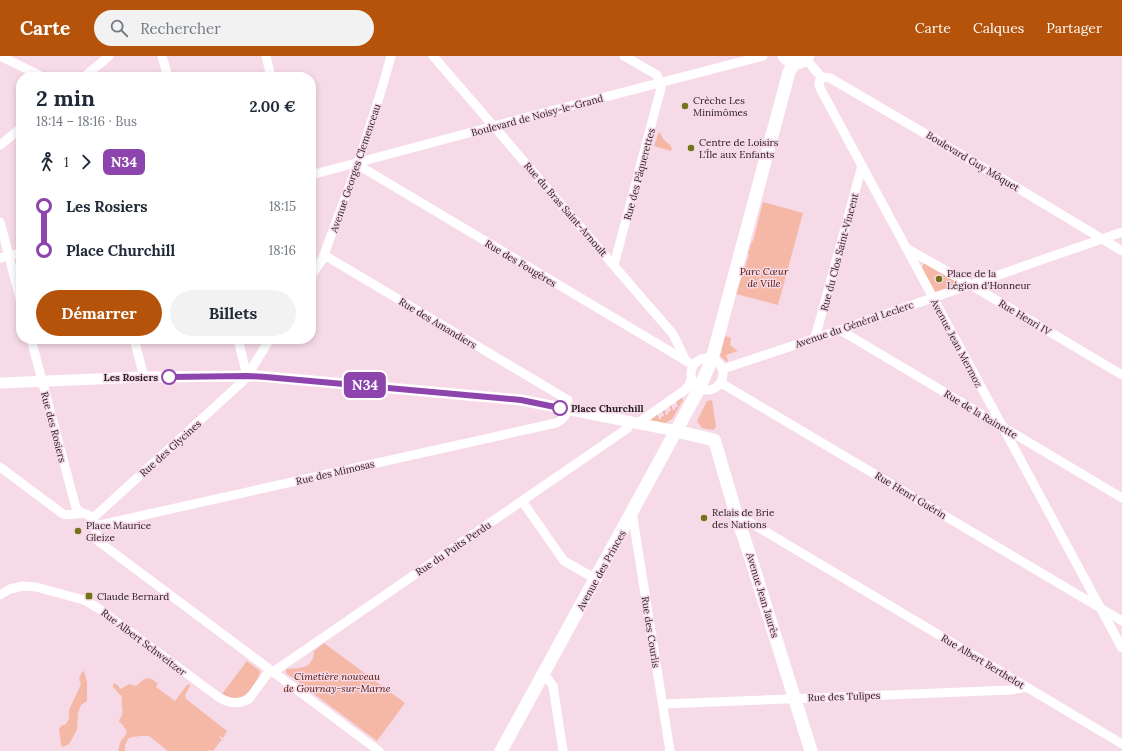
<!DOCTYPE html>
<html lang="fr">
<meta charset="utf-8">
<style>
:root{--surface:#fff;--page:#f2f2f3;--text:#1f2937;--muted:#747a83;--accent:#b45309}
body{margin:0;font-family:Lora,serif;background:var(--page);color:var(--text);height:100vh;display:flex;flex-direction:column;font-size:15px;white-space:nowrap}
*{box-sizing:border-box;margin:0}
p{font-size:13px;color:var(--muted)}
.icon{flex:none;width:22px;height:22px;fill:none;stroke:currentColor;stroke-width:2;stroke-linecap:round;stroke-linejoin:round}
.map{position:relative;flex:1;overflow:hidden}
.side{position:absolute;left:16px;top:16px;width:300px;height:272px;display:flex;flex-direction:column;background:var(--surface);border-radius:16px;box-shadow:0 2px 6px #0003}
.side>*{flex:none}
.badge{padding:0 8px;border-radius:6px;font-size:14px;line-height:26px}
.map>.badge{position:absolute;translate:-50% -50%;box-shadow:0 0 0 2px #fff}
.legs{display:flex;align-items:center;gap:6px;height:44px;padding:0 20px;font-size:13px}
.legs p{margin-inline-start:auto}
.overview{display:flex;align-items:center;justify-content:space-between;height:68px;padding:0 20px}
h1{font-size:22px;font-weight:700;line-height:30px}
.primary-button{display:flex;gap:8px;margin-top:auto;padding:8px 20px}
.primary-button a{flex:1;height:46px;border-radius:24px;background:var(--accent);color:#fff;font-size:16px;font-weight:700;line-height:46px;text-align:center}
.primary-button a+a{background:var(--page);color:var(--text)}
ul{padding:0 20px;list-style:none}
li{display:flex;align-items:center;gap:14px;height:44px;font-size:15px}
li i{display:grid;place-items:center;width:6px;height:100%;margin:0 5px;background:currentColor}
li i::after{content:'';width:10px;height:10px;margin:-5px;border:3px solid;border-radius:50%;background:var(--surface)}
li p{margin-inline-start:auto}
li:first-child i{background:linear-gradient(#0000 50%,currentColor 0)}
li:last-child i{background:linear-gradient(currentColor 50%,#0000 0)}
header{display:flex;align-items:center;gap:24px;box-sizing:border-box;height:56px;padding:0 20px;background:var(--accent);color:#fff}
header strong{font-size:19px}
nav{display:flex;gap:22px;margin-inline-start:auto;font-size:14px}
.search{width:280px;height:36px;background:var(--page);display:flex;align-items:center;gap:10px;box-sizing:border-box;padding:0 14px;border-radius:22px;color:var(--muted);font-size:15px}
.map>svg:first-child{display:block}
</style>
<header>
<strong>Carte</strong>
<div class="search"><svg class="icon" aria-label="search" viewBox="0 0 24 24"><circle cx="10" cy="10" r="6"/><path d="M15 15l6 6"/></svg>Rechercher</div>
<nav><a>Carte</a><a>Calques</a><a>Partager</a></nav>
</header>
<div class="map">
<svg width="1122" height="695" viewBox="0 0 1122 695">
<rect width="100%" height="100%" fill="#f7dae8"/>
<g fill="#f5b8a7">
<path d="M 660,76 C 661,81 666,87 671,89 L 670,91 L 672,91 L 671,95 L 654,90 L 658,78 Z"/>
<path d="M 763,146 L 803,157 L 778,249 L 736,238 L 749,199 L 748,198 L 752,185 L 753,185 Z"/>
<path d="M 924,207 L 957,226 L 957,228 L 956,230 L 935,236 L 922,213 L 922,211 Z"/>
<path d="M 725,280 L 731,282 L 730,289 L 738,295 L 726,299 L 728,306 L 727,306 L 720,300 Z"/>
<path d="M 681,340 L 683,344 L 672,363 L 667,366 L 666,368 L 647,365 L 657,357 L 659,363 L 661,363 L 661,361 L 664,360 L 662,353 L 664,352 L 666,359 L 668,359 L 668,356 L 671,355 L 669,348 L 671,347 L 673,354 L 675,354 L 675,351 L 678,351 L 676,343 Z"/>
<path d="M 712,344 L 716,371 L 713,374 L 702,372 L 697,365 L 707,345 Z"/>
<path d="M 324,587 L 405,647 L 377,685 L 286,617 L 286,613 C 301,612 313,613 314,595 Z"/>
<path d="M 247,605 L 260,615 C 260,620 257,623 255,627 C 248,639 236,649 222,638 Z"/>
<path d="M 84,615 L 87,627 L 87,645 L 81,649 L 78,657 L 77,674 L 69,688 L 63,691 L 61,689 L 59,673 L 61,670 L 66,668 L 69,663 L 69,654 L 81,628 L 79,622 L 82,616 Z"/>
<path d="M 149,622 L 153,624 L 158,628 L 156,631 L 175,645 L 187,629 L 190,628 L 190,630 L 185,639 L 186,643 L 227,675 L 223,682 L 219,680 L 219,681 L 222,683 L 213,695 L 209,694 L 208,695 L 168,695 L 149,680 L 141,680 L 132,681 L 128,683 L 125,689 L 125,695 L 118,695 L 121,684 L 125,680 L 127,676 L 122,668 L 119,666 L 119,665 C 126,654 120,652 122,641 L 113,631 L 113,629 L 115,627 L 121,633 L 129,628 L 136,630 L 144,623 Z"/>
</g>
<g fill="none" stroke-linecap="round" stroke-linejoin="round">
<g stroke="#fff" stroke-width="9">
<path d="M 0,0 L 43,21"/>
<path d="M 162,0 L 168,21"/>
<path d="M 266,0 L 271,21"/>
<path d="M 433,0 L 666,270 L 673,278 L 686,305"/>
<path d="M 806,3 L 821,21"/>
<path d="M 84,21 L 109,0"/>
<path d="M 821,21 L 819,27 L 820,32 L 1122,592"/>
<path d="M 821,21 L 830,22 L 1006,125 L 1122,195"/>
<path d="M 0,89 L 21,72"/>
<path d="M 358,107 L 363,112 L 693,309"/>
<path d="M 311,119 L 509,66 L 763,0"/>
<path d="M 0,166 L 21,246"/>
<path d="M 906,192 L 971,229 L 1122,319"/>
<path d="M 324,199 L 568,344"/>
<path d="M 0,202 L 21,197"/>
<path d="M 614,209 L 661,32 L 660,27 L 657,19 L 624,0"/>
<path d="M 311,220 L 322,204 L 358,107 L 382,32 L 391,0"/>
<path d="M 840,274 L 1122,442"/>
<path d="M 815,282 L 862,110"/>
<path d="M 31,283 L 76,452 L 81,457"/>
<path d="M 134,283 L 144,321"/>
<path d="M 238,283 L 247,320"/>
<circle cx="707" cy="318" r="16"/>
<path d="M 723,313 L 840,274 L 1122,176"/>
<path d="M 721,327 L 1122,565"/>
<path d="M 641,368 L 642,364 L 685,334 L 690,328 L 691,323"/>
<path d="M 0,411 L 63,458 C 73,462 87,450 94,466 C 97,472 95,479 98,485 L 379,695"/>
<path d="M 522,445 L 564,505 L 596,523"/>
<path d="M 632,456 L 670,695"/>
<path d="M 736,458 L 1122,688"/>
<path d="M 92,463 L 241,327 L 247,320 L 270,283"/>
<path d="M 95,470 L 556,367 C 563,364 565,361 567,354"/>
<path d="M 0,539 L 10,533 L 23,530 L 36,531 L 84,544 L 98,552 L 217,640 C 227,647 238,649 249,643 L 270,614"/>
<path d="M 273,616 L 628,372 L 630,366"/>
<path d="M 543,620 L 548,623 L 553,630 L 563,695"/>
<path d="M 663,648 L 1012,634 L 1026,631"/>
</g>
<path stroke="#fff" stroke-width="11" d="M 0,327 L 144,321 L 258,320 L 521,344 L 676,375"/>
<g stroke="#fff" stroke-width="13">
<path d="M 784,0 C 791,9 801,9 808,0"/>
<path d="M 676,375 L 714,384 L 715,386 L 736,458 L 751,503 L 811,695"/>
<path d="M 501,695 L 699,333 L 712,303 L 789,16 L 795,7"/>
</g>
</g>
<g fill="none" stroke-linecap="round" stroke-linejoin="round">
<g stroke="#fff" stroke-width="9">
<path id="line-1" d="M 169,321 L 247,320 L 266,321 L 521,344 L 560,352"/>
</g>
<use href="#line-1" stroke="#8e44ad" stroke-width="6"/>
</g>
<g fill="#737318" stroke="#f7dae8" stroke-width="1.5">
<circle cx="685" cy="50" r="4"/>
<circle cx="691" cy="92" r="4"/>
<circle cx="939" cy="223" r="4"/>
<circle cx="704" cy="462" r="4"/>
<circle cx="78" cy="475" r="4"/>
<rect x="85" y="536" width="8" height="8" rx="2"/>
</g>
<g fill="#fff" stroke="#8e44ad" stroke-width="2">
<circle cx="169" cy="321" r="7"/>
<circle cx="560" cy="352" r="7"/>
</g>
<g text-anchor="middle" stroke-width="3" stroke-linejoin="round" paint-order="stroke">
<g font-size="10" fill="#271c21" stroke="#f7dae8" text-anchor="start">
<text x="693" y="48">Crèche Les<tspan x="693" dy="12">Minimômes</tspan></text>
<text x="699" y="90">Centre de Loisirs<tspan x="699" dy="12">L'Île aux Enfants</tspan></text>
<text x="947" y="221">Place de la<tspan x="947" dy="12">Légion d'Honneur</tspan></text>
<text x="712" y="460">Relais de Brie<tspan x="712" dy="12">des Nations</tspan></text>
<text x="86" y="473">Place Maurice<tspan x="86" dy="12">Gleize</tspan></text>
<text x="97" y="544">Claude Bernard</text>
</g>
<g font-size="10" fill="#271c21" stroke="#f7dae8">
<text transform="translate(537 59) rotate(-15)" y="4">Boulevard de Noisy-le-Grand</text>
<text transform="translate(973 105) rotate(31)" y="4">Boulevard Guy Môquet</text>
<text transform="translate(355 112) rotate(-71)" y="4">Avenue Georges Clemenceau</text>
<text transform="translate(639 118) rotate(-75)" y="4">Rue des Pâquerettes</text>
<text transform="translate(566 153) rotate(49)" y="4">Rue du Bras Saint-Arnoult</text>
<text transform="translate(839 196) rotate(-75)" y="4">Rue du Clos Saint-Vincent</text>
<text transform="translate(521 207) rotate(31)" y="4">Rue des Fougères</text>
<text transform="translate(1025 261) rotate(31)" y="4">Rue Henri IV</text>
<text transform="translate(438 267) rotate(31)" y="4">Rue des Amandiers</text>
<text transform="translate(854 268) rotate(-19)" y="4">Avenue du Général Leclerc</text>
<text transform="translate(957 287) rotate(62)" y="4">Avenue Jean Mermoz</text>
<text transform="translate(981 358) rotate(31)" y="4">Rue de la Rainette</text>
<text transform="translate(54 371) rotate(75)" y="4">Rue des Rosiers</text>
<text transform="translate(170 392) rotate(-42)" y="4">Rue des Glycines</text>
<text transform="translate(335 416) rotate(-13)" y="4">Rue des Mimosas</text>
<text transform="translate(911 439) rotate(31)" y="4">Rue Henri Guérin</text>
<text transform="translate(453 492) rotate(-34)" y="4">Rue du Puits Perdu</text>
<text transform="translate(601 514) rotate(-61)" y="4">Avenue des Princes</text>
<text transform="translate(763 539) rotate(73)" y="4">Avenue Jean Jaurès</text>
<text transform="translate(651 576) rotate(81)" y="4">Rue des Courlis</text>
<text transform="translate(144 586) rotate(37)" y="4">Rue Albert Schweitzer</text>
<text transform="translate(983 605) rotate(31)" y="4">Rue Albert Berthelot</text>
<text transform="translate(844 640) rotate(-2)" y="4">Rue des Tulipes</text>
</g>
<g font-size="10" font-style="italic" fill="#4e1000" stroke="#f7dae8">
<text x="764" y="219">Parc Cœur<tspan x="764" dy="12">de Ville</tspan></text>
<text x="337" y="624">Cimetière nouveau<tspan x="337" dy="12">de Gournay-sur-Marne</tspan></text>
</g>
<g font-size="10" font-weight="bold" fill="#271c21" stroke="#f7dae8" text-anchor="end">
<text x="158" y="325">Les Rosiers</text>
<text x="571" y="356" text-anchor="start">Place Churchill</text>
</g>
</g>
</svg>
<b class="badge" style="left:365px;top:329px;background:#8e44ad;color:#fff">N34</b>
<section class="side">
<div class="overview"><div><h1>2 min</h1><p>18:14 – 18:16 · Bus</p></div><b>2.00 €</b></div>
<div class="legs"><svg class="icon" aria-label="walk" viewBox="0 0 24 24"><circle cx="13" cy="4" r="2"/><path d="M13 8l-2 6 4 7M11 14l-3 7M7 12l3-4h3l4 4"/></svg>1<svg class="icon" aria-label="forward" viewBox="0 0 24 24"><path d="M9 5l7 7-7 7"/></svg><b class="badge" style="background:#8e44ad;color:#fff">N34</b></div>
<ul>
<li><i style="color:#8e44ad"></i><b>Les Rosiers</b><p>18:15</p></li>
<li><i style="color:#8e44ad"></i><b>Place Churchill</b><p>18:16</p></li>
</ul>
<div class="primary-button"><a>Démarrer</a><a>Billets</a></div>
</section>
</div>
